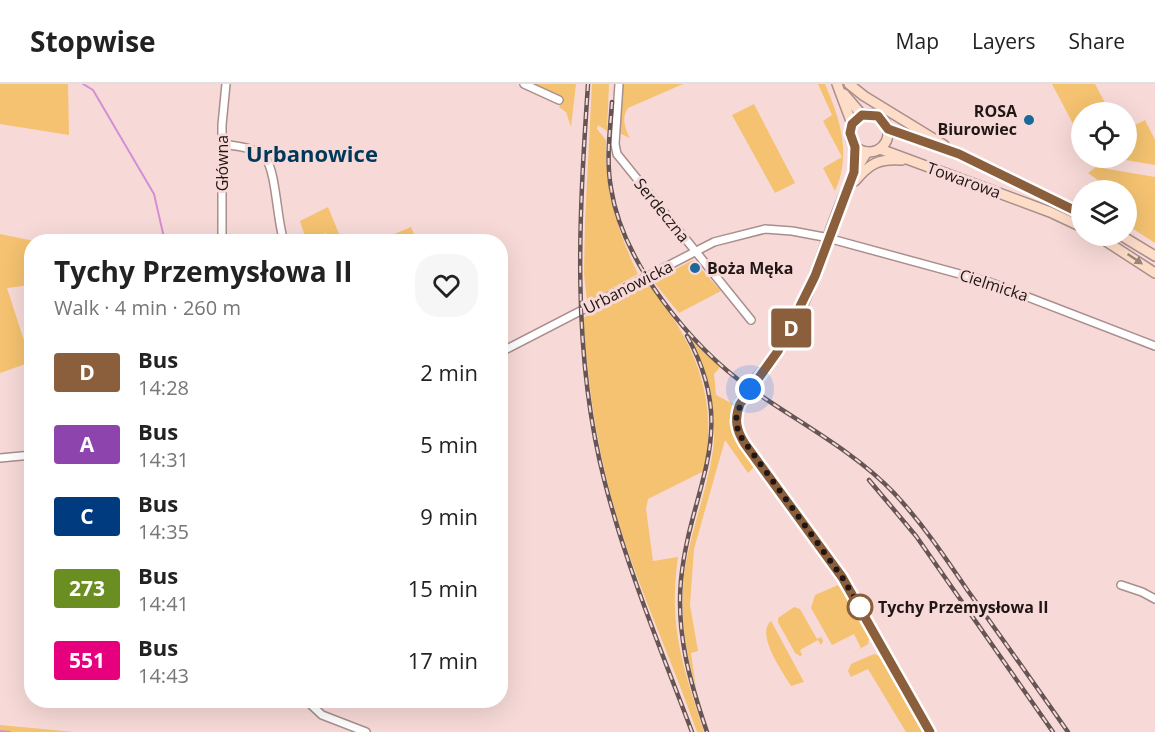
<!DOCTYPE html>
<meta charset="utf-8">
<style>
:root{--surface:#fff;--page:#f6f6f6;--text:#222;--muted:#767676;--line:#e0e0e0}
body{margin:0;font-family:"Open Sans",sans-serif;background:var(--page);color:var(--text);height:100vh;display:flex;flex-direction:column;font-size:22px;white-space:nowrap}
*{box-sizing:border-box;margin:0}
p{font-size:20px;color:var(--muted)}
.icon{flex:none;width:33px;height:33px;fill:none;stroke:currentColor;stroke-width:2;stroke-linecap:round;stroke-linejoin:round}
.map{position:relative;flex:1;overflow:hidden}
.panel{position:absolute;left:24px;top:150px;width:484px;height:474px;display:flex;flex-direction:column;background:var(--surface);border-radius:24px;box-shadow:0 6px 24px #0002}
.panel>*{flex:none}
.badge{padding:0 12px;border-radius:4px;font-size:21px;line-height:39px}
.tools{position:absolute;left:1071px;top:18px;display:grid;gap:12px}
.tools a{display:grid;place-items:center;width:66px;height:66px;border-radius:50%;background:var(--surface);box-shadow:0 6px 24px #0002;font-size:30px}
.you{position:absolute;width:30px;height:30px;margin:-15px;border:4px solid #fff;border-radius:50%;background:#1a73e8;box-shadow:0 0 0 9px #1a73e833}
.map>.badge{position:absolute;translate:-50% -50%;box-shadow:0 0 0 3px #fff}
.round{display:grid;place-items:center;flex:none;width:63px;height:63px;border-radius:24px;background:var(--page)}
.head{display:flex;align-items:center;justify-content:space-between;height:102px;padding:0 30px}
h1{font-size:28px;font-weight:700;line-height:45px}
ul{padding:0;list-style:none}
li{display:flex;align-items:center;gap:18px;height:72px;padding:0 30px}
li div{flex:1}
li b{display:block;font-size:22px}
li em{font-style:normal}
li .badge{min-width:66px;font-weight:700;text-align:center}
header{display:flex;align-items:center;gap:36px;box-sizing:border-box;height:84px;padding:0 30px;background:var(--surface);border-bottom:2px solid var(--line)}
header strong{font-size:28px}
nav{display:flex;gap:33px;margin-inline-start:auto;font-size:21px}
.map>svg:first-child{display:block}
</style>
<header>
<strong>Stopwise</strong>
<nav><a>Map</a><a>Layers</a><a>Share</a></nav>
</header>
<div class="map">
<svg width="1155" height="648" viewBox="0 0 1155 648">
<rect width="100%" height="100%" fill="#f7dad8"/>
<g fill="#f4c270">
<path d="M 0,0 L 68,0 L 69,51 L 0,40 Z"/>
<path d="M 534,0 L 576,0 L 571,43 L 566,28 L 559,23 L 564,14 Z"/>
<path d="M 592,0 L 609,0 L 607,47 L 598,41 L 597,45 L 606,56 C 604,105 617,146 638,190 L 587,218 L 584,190 L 585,137 Z"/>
<path d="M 623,0 L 683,0 L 628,24 C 621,33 625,45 630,54 L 619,49 Z"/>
<path d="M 818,0 L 825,0 C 840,35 852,71 835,107 L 823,84 L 842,73 L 823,37 L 832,31 Z"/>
<path d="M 1052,0 L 1095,0 L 1110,28 L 1082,28 L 1081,55 Z"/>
<path d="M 754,20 L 795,99 L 775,109 L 732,31 Z"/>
<path d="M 1145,36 L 1155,56 L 1155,81 L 1114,74 L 1126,74 L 1127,45 Z"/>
<path d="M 1096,83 L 1155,93 L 1155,159 L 1127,141 L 1126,106 L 1084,106 L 1087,100 L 1097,104 L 1099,97 L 1088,89 Z"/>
<path d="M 328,123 L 342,157 L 329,157 L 326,149 L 306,156 L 300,137 Z"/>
<path d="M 411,143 L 417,157 L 377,157 Z"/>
<path d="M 0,150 L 34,157 L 32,158 L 31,201 L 7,204 L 31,278 L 0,289 Z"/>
<path d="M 87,151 L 135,156 L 66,157 Z"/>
<path d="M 693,176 L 721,207 L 679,229 L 653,197 Z"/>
<path d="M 649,200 C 694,258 719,312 704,387 L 648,415 L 646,425 L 653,477 L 678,473 C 668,543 683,582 704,648 L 697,648 C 666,559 626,480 605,388 C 593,337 587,286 583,234 Z"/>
<path d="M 691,255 L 720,283 L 714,290 L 716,311 L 733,320 L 731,345 L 755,382 L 748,389 L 725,356 L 694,465 L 690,521 L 698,567 L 691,569 L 696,604 C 685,567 680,530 684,491 C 690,448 707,408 713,366 C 718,327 707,289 691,255 Z"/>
<path d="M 838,501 L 870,549 L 868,560 L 847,573 L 861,564 L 854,550 L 832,561 L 811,524 L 815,511 Z"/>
<path d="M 794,523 L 800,525 L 817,555 L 821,553 L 823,557 L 821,561 L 818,556 L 800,566 L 802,571 L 800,572 L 795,569 L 778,538 L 778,534 Z"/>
<path d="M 771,537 L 804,598 L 791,602 C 783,588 755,550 771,537 Z"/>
<path d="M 874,570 L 882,573 L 925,648 L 906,648 L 868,585 L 851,593 L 848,587 L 851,580 Z"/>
<path d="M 0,641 L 75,648 L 0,648 Z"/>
</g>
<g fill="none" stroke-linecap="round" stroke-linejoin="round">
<g stroke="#d38fd4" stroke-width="2">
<path d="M 83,0 L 93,6 L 154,110 L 165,158"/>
<path d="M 0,647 L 10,648"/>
</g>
<g stroke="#a98e8d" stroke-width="10">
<g id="street">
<path d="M 524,0 L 559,16"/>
<path d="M 619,0 L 615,60 L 617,70 L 751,236"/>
<path d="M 222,60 C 236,62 256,63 266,75 C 276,88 277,137 284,158"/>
<path d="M 222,158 L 222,41 L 226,0"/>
<path d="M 501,268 L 714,158 L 765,145 L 792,147 L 824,153 L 989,198 L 1155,262"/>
<path d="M 0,374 L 32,371"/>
<path d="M 1121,501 L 1142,508 L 1155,515"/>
<path d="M 306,616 L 322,631 L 366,648"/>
</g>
</g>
<g stroke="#a98e8d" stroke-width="12">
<g id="secondary">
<path d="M 837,0 L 852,40"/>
<path d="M 849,0 L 864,12 L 944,61"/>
<path d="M 844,10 L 862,31"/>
<circle cx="869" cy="49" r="19"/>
<path d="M 888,45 L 959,70 L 1082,130"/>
<path d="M 880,65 L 1050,128 L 1082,143"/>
<path d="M 867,68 C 827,129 819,207 777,269 C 764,287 741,307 736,330 C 734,341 739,351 745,360 L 842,493 L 930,648"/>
<path d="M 855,97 C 869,80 879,74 902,76"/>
<path d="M 1098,152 L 1155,189"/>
<path d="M 1122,152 L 1155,172"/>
</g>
</g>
<use href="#street" stroke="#fff" stroke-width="7"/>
<use href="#secondary" stroke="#feddc8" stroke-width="9"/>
<g stroke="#655554" stroke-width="4.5">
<g id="rail">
<path d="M 588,0 C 579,134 571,268 605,399 C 627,484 661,566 692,648"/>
<path d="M 612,18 C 610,47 606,76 611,104 C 622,178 691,263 751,305 C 798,338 854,367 894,409 C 922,439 945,473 968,507 C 1002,554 1035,601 1068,648"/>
<path d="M 687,252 C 741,349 690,402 681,496 C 676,550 690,598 707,648"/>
<path d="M 869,396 L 916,452 L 1053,648"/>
</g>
</g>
<use href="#rail" stroke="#f7dad8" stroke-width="2" stroke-dasharray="7" stroke-linecap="butt"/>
</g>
<defs><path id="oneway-solid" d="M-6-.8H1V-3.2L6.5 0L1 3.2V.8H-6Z" transform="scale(1.5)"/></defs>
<use fill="#9a8377" href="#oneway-solid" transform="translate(1135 175) rotate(34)"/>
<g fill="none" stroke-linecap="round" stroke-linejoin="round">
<g stroke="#fff" stroke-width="14">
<path id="line" d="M 930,648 L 842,493 L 745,360 C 736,346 734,335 740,320 L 778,267 L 815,192 L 854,88 L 855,63 L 850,49 L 852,40 L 862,31 L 878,32 L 888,45 L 959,70 L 1082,130"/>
</g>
<use href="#line" stroke="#8b5e3c" stroke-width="9"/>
<path stroke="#201615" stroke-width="6" stroke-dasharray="0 10.8" d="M 750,305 L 736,330 L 738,349 L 842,493 L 860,523"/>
</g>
<g fill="#1b699c" stroke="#f7dad8" stroke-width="2">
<circle cx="1029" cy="36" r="6"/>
<circle cx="695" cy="184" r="6"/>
</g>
<circle fill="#fff" stroke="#8b5e3c" stroke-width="3" cx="860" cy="523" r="12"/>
<g text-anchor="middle" stroke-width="6" stroke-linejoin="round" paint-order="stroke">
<g font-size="16" font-weight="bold" fill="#201615" stroke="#f7dad8" text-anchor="end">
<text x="1017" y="33">ROSA<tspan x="1017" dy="18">Biurowiec</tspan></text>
<text x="707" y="190" text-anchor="start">Boża Męka</text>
</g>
<g font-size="16" fill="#201615" stroke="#f7dad8">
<text transform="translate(222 79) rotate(-90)" y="6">Główna</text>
<text transform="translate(964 96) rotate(20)" y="6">Towarowa</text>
<text transform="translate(662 126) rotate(51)" y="6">Serdeczna</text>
<text transform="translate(994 201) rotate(18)" y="6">Cielmicka</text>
<text transform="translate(628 203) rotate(-27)" y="6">Urbanowicka</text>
</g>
<g font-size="16" font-weight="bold" fill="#201615" stroke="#f7dad8" text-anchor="start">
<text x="878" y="529">Tychy Przemysłowa II</text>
</g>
<g font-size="22" font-weight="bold" fill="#003859" stroke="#f7dad8">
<text x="312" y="78">Urbanowice</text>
</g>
</g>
</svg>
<div class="tools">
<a><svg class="icon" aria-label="locate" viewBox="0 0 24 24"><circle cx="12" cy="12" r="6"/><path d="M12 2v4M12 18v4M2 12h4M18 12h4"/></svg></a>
<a><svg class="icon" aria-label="layers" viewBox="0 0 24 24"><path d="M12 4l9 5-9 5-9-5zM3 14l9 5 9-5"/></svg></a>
</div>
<div class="you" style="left:750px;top:305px"></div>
<b class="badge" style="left:791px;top:244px;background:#8b5e3c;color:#fff">D</b>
<section class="panel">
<div class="head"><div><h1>Tychy Przemysłowa II</h1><p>Walk · 4 min · 260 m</p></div><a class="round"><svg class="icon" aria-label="heart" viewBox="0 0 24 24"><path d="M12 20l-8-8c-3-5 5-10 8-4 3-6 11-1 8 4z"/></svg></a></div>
<ul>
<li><span class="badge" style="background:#8b5e3c;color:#fff">D</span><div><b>Bus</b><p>14:28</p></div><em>2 min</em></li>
<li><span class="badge" style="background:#8e44ad;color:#fff">A</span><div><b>Bus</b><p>14:31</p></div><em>5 min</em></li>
<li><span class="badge" style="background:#003b80;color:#fff">C</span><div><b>Bus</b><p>14:35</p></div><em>9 min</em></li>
<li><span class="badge" style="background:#6b8e23;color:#fff">273</span><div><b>Bus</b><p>14:41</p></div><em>15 min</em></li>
<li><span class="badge" style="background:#e6007e;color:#fff">551</span><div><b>Bus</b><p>14:43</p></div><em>17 min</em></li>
</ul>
</section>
</div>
